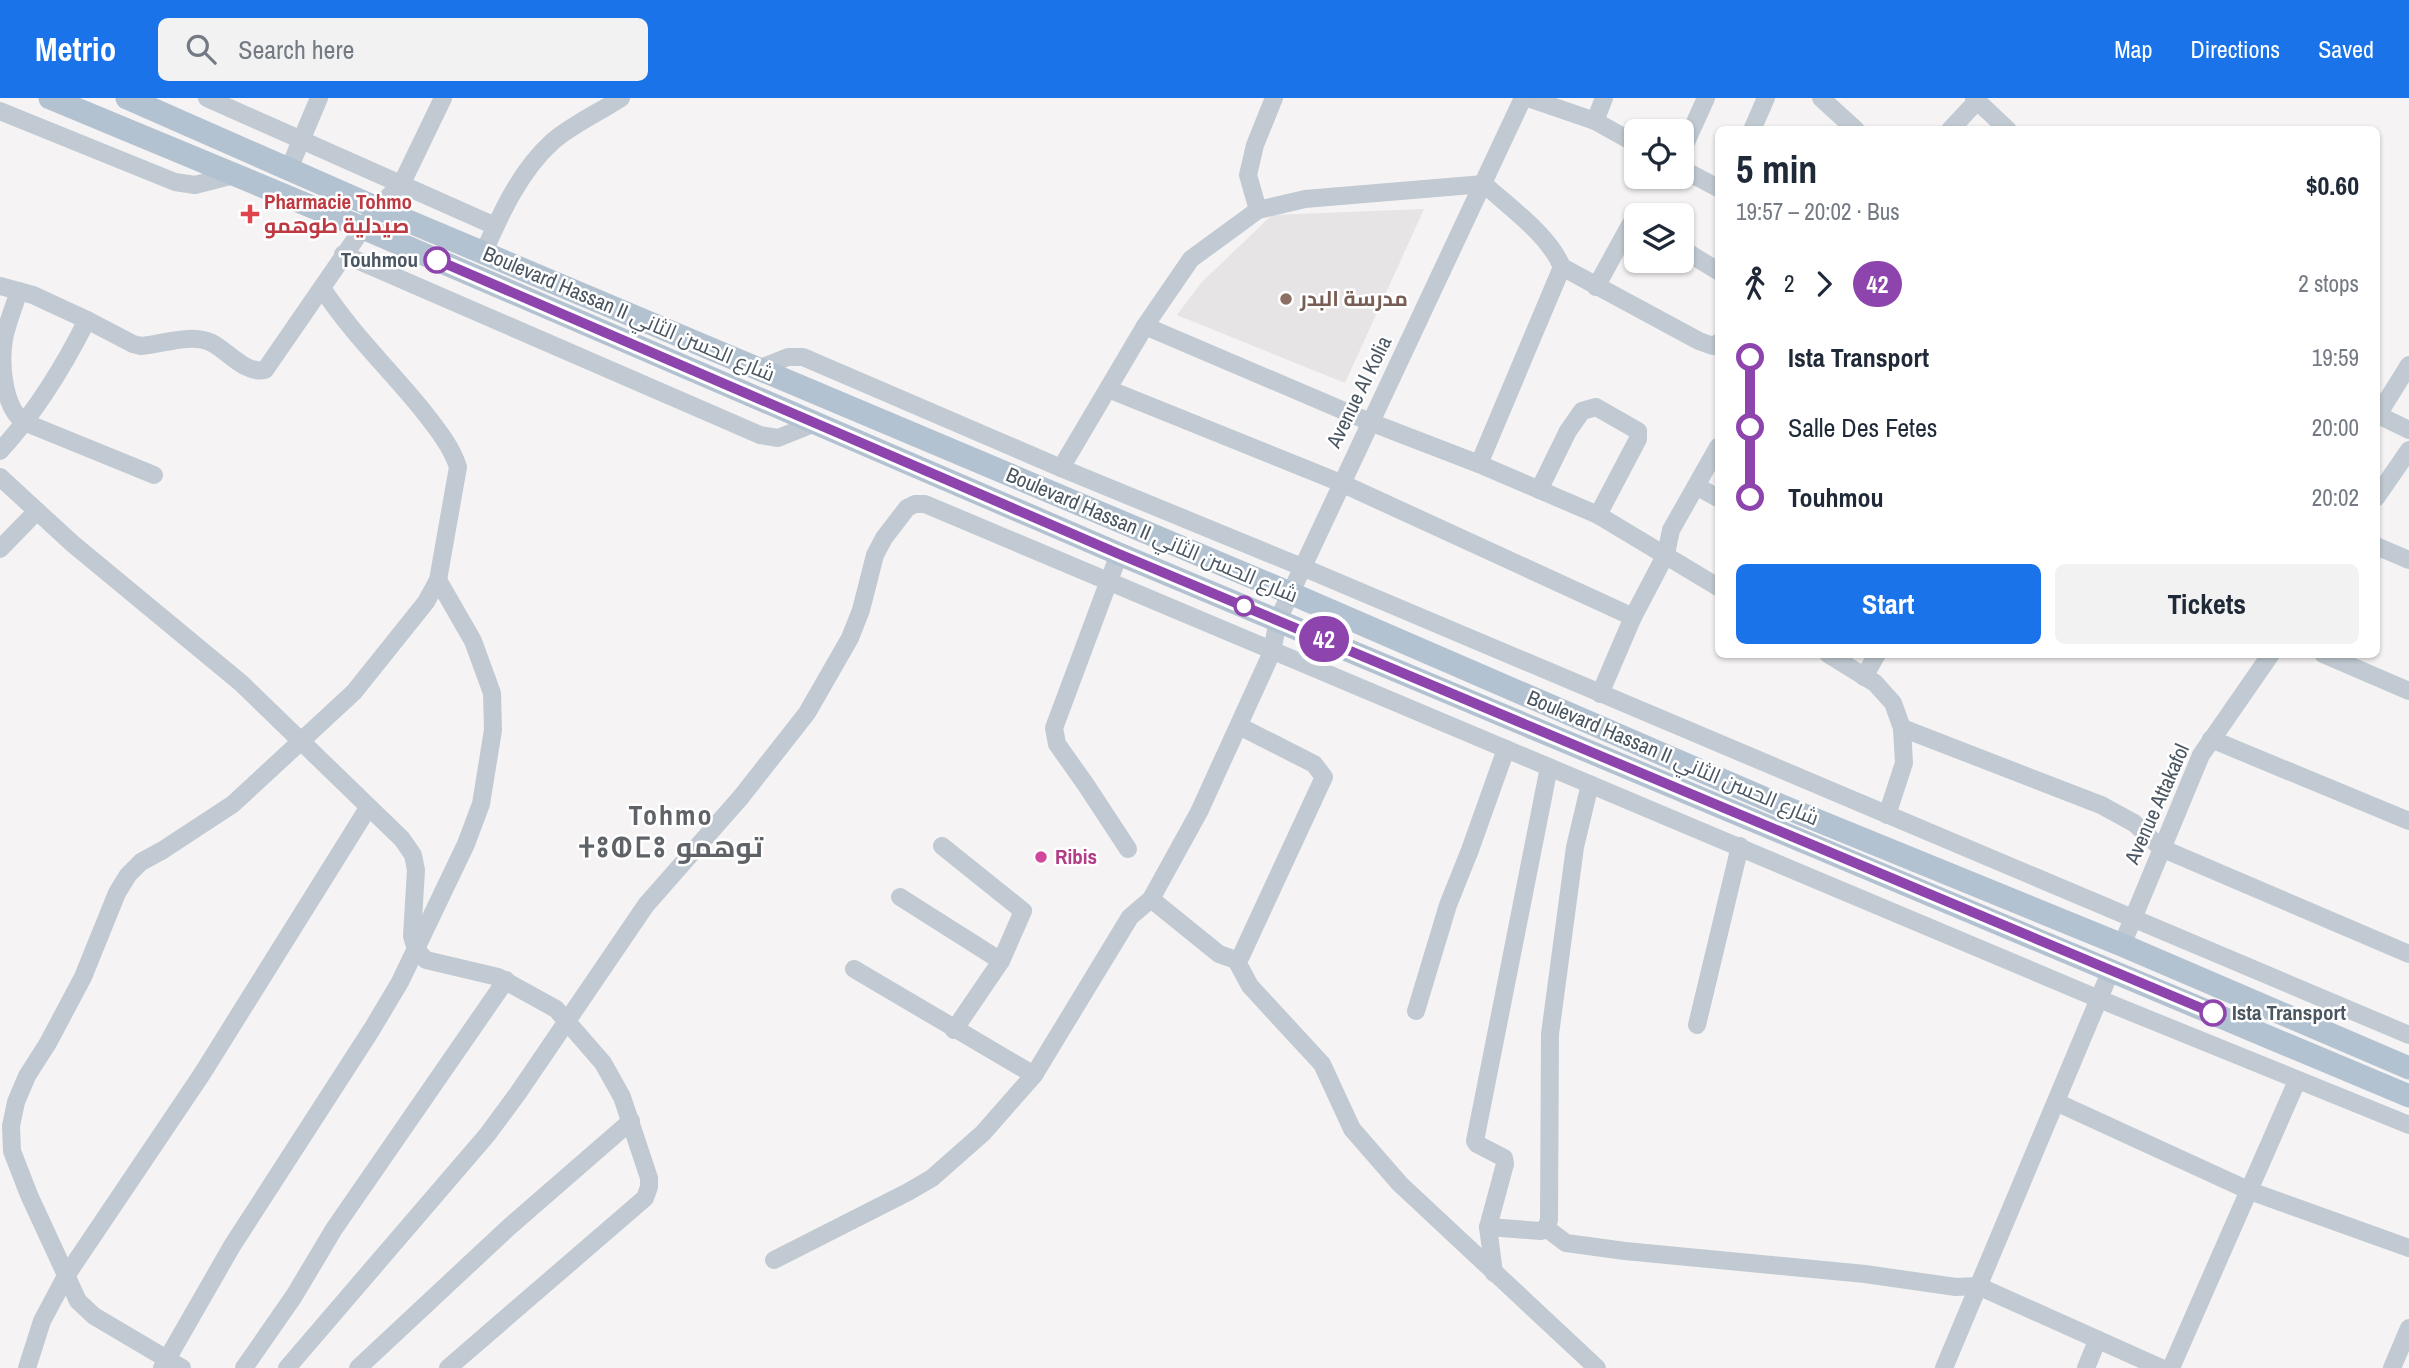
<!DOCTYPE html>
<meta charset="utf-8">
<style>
:root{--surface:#fff;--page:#f2f2f3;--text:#1f2937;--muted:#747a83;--accent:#1a73e8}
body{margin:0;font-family:"Archivo Narrow",Cairo,"Noto Sans Tifinagh",sans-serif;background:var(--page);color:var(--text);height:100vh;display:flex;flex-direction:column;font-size:26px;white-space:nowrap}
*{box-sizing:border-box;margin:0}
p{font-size:23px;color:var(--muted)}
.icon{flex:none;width:38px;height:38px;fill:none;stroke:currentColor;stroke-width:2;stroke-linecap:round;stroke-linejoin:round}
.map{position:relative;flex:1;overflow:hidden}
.panel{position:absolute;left:1715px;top:28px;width:665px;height:532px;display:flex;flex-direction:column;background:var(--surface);border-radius:10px;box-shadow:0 2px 5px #0004}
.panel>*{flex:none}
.badge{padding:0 14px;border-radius:23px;font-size:24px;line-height:46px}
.controls{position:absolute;left:1624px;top:21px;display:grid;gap:14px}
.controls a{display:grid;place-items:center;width:70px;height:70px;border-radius:10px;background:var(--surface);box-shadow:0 2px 5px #0004;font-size:35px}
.map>.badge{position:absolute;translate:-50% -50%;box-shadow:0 0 0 4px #fff}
.legs{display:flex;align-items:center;gap:10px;height:77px;padding:0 21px;font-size:23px}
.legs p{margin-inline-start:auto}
.overview{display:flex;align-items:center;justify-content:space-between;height:119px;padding:0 21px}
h1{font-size:38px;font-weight:700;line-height:52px}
.cta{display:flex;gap:14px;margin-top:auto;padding:14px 21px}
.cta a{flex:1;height:80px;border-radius:10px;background:var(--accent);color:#fff;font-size:28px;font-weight:700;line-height:80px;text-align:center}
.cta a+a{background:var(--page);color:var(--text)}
ul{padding:0 21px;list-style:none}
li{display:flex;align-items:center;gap:24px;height:70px;font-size:26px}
li i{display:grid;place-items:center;width:10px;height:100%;margin:0 9px;background:currentColor}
li i::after{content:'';width:18px;height:18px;margin:-9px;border:5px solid;border-radius:50%;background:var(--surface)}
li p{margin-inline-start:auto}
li:first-child i{background:linear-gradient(#0000 50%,currentColor 0)}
li:last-child i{background:linear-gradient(currentColor 50%,#0000 0)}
header{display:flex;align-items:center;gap:42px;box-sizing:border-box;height:98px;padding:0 35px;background:var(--accent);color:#fff}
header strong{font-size:33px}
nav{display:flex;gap:38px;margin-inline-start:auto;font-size:24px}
.search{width:490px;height:63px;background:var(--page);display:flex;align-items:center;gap:18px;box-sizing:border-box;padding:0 24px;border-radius:10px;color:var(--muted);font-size:26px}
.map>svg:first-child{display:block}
</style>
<header>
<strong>Metrio</strong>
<div class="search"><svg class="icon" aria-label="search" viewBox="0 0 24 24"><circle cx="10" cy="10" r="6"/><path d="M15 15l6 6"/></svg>Search here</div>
<nav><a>Map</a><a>Directions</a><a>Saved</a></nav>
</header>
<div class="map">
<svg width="2409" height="1270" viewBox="0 0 2409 1270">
<rect width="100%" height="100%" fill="#f5f3f3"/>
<path fill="#e6e4e5" d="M 1424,111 L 1345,285 L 1177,217 L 1201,185 L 1272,117 Z"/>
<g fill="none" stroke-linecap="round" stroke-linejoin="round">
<g stroke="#c1cad2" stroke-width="18">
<path d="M 207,0 L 495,128"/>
<path d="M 1528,0 L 1595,23 L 1636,46"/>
<path d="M 1821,0 L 1856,32"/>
<path d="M 1974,0 L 2008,32"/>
<path d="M 0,13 L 175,84 L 195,87 L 234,77"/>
<path d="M 1595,23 L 1604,0"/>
<path d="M 1752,32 L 1766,0"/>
<path d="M 1950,32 L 1977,3"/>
<path d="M 1682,53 L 1706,0"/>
<path d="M 289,71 L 319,0"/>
<path d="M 1682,71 L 1718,90"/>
<path d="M 1258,112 L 1248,77 L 1255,47 L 1274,0"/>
<path d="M 1682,151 L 1718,173"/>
<path d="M 484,154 C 501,115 520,73 552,44 C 571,27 600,14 621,0"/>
<path d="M 343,156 L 760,337 L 778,340 L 818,324"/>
<path d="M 0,188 L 33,197 L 87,222"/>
<path d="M 1596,189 L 1630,127 L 1636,127"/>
<path d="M 19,193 C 14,209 7,225 4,241 C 0,265 3,309 24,324 L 154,377"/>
<path d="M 1145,228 L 1370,324 L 1479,366 L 1598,417 L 1718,489"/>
<path d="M 758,271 L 788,259 L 803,259 L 1061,370 L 1302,469 L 2409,937"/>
<path d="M 1108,291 L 1341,385 L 1633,519"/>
<path d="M 2378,317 L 2409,332"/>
<path d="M 2376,320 L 2409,267"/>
<path d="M 0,353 C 36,314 64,268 87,222 L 133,246 L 141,248 C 164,246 190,235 212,245 C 229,254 245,276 265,272 L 363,130 L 377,110 L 402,85 L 443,0"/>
<path d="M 1479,366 L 1562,169"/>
<path d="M 1061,370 L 1145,228 L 1191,161 L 1258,112 L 1305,101 L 1484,86 C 1509,109 1549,137 1562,169 L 1699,243 L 1713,248 L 1718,245"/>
<path d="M 0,379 L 73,446 L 241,585 L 402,741 L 413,757 L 416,772 L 412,838 C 414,848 418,855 426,862 L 498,879 L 556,911 L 603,965 L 622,999 L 649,1080 L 649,1089 L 645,1100 L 448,1270"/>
<path d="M 1698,389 L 1718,400"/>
<path d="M 1539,392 L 1568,333 L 1582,313 L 1596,309 L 1638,333 L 1638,341 L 1598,417"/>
<path d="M 2376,400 L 2409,352"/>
<path d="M 2376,448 L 2409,462"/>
<path d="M 0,451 L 37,413"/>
<path d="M 1119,456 L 1054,630 L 1057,646 L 1086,687 L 1128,751"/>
<path d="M 1828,556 L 1875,585 L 1893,605 L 1902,630 L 1904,665 L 1887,717"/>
<path d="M 2323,556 L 2409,593"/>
<path d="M 1864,579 L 1877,556"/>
<path d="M 1600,596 L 1633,519 L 1666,456 L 1671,432 L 1718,349"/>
<path d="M 1902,630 L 2101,707 L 2134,725 L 2161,750 L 2409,856"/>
<path d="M 2211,641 L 2409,723"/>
<path d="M 942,748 L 1023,813 L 1001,863 L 954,932"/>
<path d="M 900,799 L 1001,863"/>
<path d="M 1151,801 L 1219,856 L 1236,862 L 1241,858 L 1324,679 L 1314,666 L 1239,628"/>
<path d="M 2122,847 L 2201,657 L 2271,556"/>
<path d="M 1236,862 L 1250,888 L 1322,966 L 1352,1031 L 1400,1086 L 1597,1270"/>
<path d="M 854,871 L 1034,977"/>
<path d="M 1416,913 L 1448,807 L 1470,752 L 1506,651"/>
<path d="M 1697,927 L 1740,748"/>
<path d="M 2056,1004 L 2250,1093 L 2409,1150"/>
<path d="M 1488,1129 L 1541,1133 L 1546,1130 L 1549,1122 L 1550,936 L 1575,749 L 1590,686"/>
<path d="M 1546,1130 L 1566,1145 L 1625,1153 L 1865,1176 L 1956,1189 L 1978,1188 L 2161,1270"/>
<path d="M 774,1162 L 908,1094 L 932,1080 L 983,1035 L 1034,977 L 1130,819 L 1151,801 L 1199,714 L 1272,554 L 1278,522 L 1523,0"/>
<path d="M 1494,1175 L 1488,1129 L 1505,1066 L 1504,1060 L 1477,1046 L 1475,1043 L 1549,669"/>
<path d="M 27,1270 L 42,1223 L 66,1178 L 202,976 L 368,710"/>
<path d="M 162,1270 L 232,1148 L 372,931 L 400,884 L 466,746 L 481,706 L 493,632 L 492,595 L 473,543 L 438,482"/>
<path d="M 182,1270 L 94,1218 L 78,1203 L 29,1097 L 12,1053 L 11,1028 L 16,1004 L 27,978 L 48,945 L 83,879 L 117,795 L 128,777 L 141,764 L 163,752 L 233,706 L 354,594 L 426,504 L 438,482 L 458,369 C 451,347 434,327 420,309 C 387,269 350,233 322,190"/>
<path d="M 244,1270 L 294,1198 L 334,1131 L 506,882"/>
<path d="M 287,1270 L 487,1037 L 518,995 L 646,807 L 741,699 L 807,615 L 850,540 L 861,512 L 875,457 L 884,440 L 907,410 L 915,406 L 925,406 L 2099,901 L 2409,1027"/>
<path d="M 358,1270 L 508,1130 L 631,1023"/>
<path d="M 1944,1270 L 2111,872"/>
<path d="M 2086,1270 L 2097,1243"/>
<path d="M 2171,1270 L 2297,983"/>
<path d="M 2392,1270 L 2409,1230"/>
</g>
<g stroke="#b3c2d1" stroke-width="23">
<path d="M 50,0 L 363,130 L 1119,456 L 2409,998"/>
<path d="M 127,0 L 377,110 L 1290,495 L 1782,708 L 2122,847 L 2409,970"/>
</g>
</g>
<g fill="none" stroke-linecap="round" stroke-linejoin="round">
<g stroke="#fff" stroke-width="16">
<path id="line-1" d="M 437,162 L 1119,456 L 2213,915"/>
</g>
<use href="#line-1" stroke="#8e44ad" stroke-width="10"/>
</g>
<path fill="#e0444e" stroke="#fff" stroke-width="2.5" d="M246.5 105.5h7v7h7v7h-7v7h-7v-7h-7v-7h7z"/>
<g fill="#fff" stroke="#8e44ad" stroke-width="3.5">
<circle cx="437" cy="162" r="12"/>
<circle cx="1244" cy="508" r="9"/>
<circle cx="2213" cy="915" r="12"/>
</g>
<circle fill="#8d6e63" stroke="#fff" stroke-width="2.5" cx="1286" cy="201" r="7"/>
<circle fill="#d1479c" stroke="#fff" stroke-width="2.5" cx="1041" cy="759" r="7"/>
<g text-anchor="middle" stroke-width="5" stroke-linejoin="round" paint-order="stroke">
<g font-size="21" font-weight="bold" fill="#be3a42" stroke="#fff" text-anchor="start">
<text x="264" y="111">Pharmacie Tohmo<tspan x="264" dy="24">صيدلية طوهمو</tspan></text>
</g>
<g font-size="21" font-weight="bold" fill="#4a5661" stroke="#fff" text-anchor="end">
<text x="418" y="169">Touhmou</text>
<text x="2232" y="922" text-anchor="start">Ista Transport</text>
</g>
<g font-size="21" font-weight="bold" fill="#785e54" stroke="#fff" text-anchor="start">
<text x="1300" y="208">مدرسة البدر</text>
</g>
<g font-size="21" fill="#4a5661" stroke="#fff">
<text transform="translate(629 216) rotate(23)" y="7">Boulevard Hassan II شارع الحسن الثاني</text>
<text transform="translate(1359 294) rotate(-64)" y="7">Avenue Al Kolia</text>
<text transform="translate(1152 437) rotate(23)" y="7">Boulevard Hassan II شارع الحسن الثاني</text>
<text transform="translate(1673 660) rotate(23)" y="7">Boulevard Hassan II شارع الحسن الثاني</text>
<text transform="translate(2157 706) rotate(-66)" y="7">Avenue Attakafol</text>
</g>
<g font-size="21" font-weight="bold" fill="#b23c85" stroke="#fff" text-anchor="start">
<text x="1055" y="766">Ribis</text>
</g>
<g font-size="28" font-weight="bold" letter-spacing="2" fill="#5f6368" stroke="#fff">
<text x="671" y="727">Tohmo<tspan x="671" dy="32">ⵜⵓⵀⵎⵓ توهمو</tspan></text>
</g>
</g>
</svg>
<div class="controls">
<a><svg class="icon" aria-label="locate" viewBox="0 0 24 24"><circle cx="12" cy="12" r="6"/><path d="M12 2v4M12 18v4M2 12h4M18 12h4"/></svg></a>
<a><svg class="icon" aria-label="layers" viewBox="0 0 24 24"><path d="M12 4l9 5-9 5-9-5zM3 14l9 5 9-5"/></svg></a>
</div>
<b class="badge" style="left:1324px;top:541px;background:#8e44ad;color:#fff">42</b>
<section class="panel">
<div class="overview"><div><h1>5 min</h1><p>19:57 – 20:02 · Bus</p></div><b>$0.60</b></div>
<div class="legs"><svg class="icon" aria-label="walk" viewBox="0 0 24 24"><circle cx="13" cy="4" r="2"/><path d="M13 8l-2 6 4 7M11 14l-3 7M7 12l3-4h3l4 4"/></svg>2<svg class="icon" aria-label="forward" viewBox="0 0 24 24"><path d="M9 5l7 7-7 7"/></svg><b class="badge" style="background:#8e44ad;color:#fff">42</b><p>2 stops</p></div>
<ul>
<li><i style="color:#8e44ad"></i><b>Ista Transport</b><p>19:59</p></li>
<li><i style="color:#8e44ad"></i><span>Salle Des Fetes</span><p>20:00</p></li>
<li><i style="color:#8e44ad"></i><b>Touhmou</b><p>20:02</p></li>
</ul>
<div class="cta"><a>Start</a><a>Tickets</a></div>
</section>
</div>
